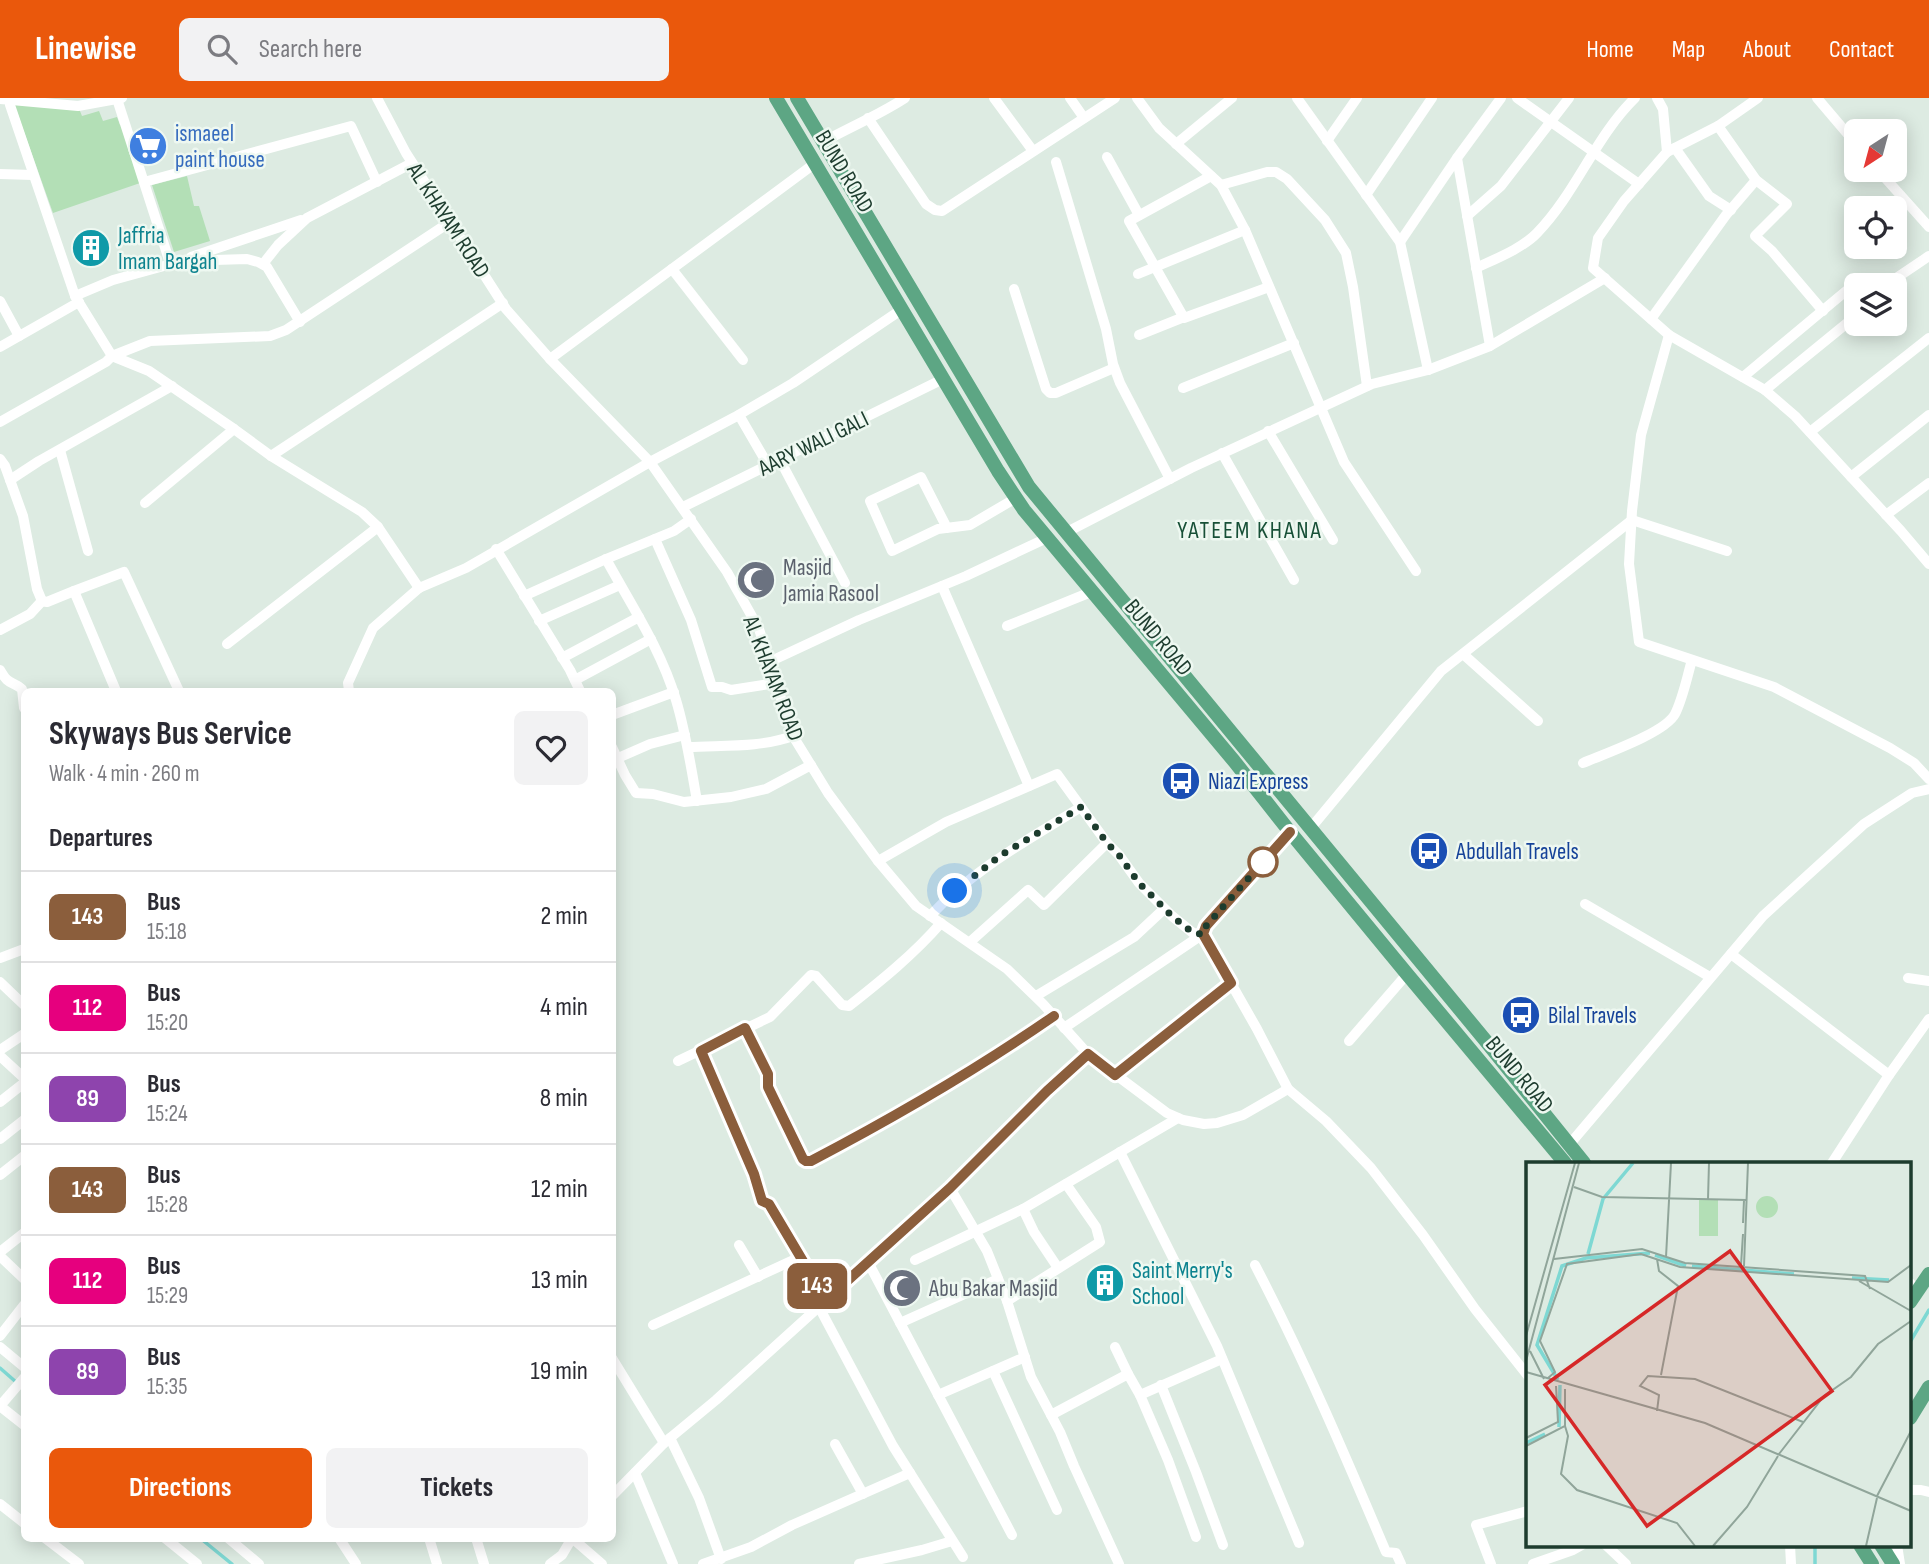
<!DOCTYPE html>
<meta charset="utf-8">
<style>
:root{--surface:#fff;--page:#f2f2f3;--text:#2b2b33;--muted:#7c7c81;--line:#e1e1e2;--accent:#ea580c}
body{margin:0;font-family:"Sofia Sans Condensed",sans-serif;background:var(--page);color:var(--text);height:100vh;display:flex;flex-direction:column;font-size:26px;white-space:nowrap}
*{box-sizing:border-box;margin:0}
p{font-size:23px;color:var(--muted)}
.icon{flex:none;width:38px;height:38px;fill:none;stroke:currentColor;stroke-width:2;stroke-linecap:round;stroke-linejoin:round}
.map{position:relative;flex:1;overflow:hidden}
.drawer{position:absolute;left:21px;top:590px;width:595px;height:854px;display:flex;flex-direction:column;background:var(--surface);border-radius:10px;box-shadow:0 4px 18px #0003}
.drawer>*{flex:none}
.badge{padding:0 14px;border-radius:10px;font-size:24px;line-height:46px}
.needle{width:46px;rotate:216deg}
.controls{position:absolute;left:1844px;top:21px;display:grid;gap:14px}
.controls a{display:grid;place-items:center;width:63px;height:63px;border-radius:10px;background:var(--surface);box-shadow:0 4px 18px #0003;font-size:35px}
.you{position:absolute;width:35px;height:35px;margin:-18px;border:5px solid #fff;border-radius:50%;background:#1a73e8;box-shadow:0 0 0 10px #1a73e833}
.map>.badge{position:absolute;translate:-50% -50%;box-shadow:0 0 0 4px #fff}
h2{padding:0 28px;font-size:26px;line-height:63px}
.round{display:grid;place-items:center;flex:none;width:74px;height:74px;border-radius:10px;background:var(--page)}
.summary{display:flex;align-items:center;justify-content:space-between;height:119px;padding:0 28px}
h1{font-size:33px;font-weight:700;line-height:52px}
.button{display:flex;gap:14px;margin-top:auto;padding:14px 28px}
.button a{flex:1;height:80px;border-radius:10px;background:var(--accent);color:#fff;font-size:28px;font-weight:700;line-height:80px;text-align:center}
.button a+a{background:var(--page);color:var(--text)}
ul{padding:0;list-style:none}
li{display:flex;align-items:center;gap:21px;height:91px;padding:0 28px;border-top:2px solid var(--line)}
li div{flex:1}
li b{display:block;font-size:26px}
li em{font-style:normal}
li .badge{min-width:77px;font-weight:700;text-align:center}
header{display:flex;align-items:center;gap:42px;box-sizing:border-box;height:98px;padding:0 35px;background:var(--accent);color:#fff}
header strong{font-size:33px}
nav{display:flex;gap:38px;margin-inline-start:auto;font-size:24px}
.search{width:490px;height:63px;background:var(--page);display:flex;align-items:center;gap:18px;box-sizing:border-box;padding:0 24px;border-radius:10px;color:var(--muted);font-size:26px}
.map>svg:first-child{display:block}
</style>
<header>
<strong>Linewise</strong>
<div class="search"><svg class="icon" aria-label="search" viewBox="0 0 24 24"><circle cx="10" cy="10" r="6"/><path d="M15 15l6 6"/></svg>Search here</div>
<nav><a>Home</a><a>Map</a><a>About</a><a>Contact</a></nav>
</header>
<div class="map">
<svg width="1929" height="1466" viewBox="0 0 1929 1466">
<rect width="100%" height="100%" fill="#ddebe2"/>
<g fill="#b3dfb6">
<path d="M 13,3 L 78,8 L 82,18 L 99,13 L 103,23 L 117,19 L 120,27 L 124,26 L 143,84 L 53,115 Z"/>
<path d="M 187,78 L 194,108 L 199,108 L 210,143 L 174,154 L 152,87 Z"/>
</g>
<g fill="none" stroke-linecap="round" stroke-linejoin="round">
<g stroke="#7ed8d3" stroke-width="3.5">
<path d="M 1910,1244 L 1929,1212"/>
<path d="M 0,1270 L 24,1291"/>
<path d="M 200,1440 L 232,1466"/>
<path d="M 1815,1447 L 1815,1466"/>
</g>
<g stroke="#fff" stroke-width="10">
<path d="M 377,0 L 406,55 L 506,211 L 550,261 L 650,364 L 727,474 L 759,531 L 793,638 L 828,695 L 878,763 L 916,808 L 1007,871 L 1043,906 L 1088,956 L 1167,1015 L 1183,1022 L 1204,1026 L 1217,1025 L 1243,1017 L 1288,991"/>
<path d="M 994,0 L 1033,53"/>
<path d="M 1070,0 L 1084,20"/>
<path d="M 1137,0 L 1159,30 L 1221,87 L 1245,132 L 1344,364 L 1416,473"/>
<path d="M 1297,0 L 1400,144 L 1428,272"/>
<path d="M 1517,0 L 1639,86"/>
<path d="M 1657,0 L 1663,11 L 1667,54 L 1624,103 L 1598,140 L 1593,170 L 1669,237 L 1765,292 L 1795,318 L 1901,433 L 1929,466"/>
<path d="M 1817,0 L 1857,47"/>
<path d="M 0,1 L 78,8 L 122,0"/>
<path d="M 117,1 L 170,165"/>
<path d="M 10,7 L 75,198 L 112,258 L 149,273 L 234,331 L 271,358 L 362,414 L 378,429 L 419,490"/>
<path d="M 868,20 L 926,106 L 935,112 L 942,113 L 1115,0"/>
<path d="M 1718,28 L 1756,82 L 1787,106 L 1755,138 L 1772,153 L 1823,213"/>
<path d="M 1327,43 L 1357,0"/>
<path d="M 823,44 C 850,29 879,17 905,0"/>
<path d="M 1176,46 L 1232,0"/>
<path d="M 1675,50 L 1709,98 L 1731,112"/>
<path d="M 1667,54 L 1718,28 L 1758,0"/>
<path d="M 1107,59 L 1139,117"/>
<path d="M 1457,60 L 1490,248"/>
<path d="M 1056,64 L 1106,231 L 1113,266 L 1120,285 L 1170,381"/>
<path d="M 1878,72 L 1929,129"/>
<path d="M 0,76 L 33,77"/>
<path d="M 1211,78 L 1129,123 L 1184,220 L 1269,189"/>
<path d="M 144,84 L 351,28 L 377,84"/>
<path d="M 1221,87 L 1267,74 L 1276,74 L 1287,81 L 1325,122 L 1346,155 L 1353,189 L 1367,288"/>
<path d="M 1366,97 L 1432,0"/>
<path d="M 1467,118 L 1501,88 L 1569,0"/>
<path d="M 1400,144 L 1457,60 L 1501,0"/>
<path d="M 191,159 L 301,122"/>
<path d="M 263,166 L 278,147 L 307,120 L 412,65"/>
<path d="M 1476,170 C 1495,161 1523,150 1537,135 C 1576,95 1595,39 1635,0"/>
<path d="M 672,171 L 743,262"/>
<path d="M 1138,176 L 1245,132"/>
<path d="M 1886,187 L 1929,158"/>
<path d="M 1014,191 L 1046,291 L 1050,295 L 1056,295 L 1114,270"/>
<path d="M 75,198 L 113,182 L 182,163 L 247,161 L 258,164 L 267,169 L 300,224"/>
<path d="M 0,203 L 19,238"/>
<path d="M 1651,221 L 1726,117 L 1756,82"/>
<path d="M 1139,237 L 1184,219"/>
<path d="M 1669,237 L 1641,337 L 1632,413 L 1629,466 L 1639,544 L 1774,589 L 1890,650 L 1914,665 L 1929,681"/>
<path d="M 0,249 L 79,204"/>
<path d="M 550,261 L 814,66"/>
<path d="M 1743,279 L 1858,183"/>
<path d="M 1183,290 L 1294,245"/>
<path d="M 1765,292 L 1857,217"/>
<path d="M 739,317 L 768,367"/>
<path d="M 0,324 L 106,264 L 112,258 L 150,243 L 270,238 L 286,232 L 450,124"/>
<path d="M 1268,333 L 1333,442"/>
<path d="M 1810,334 L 1929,240"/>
<path d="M 60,352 L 88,453"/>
<path d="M 1222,355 L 1294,482"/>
<path d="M 271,358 L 503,205"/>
<path d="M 0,361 L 5,368 L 23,418 L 37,491 L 42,503"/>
<path d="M 780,362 L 845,485"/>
<path d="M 1851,379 L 1929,317"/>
<path d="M 10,382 L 39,363 L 172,288"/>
<path d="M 145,405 L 234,331"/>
<path d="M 683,409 L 943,281"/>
<path d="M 1886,417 L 1929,385"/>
<path d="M 947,430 L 921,379 L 870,403 L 892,453 L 938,431 L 970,427 L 1016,400"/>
<path d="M 1065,435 L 1191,370 L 1372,286 L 1428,272 L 1490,248 L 1605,180"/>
<path d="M 655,441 L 691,522 L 712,589 L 722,589 L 731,592 L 776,585"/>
<path d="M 496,451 L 570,572 L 580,593"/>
<path d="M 606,461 C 631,507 661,551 676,602 C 686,635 691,669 697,703"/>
<path d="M 942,488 L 1029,688"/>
<path d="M 74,493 L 124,474 L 179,593"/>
<path d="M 524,498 L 606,461 L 674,433 L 691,421"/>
<path d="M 539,523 L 620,487"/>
<path d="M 1007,528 L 1091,494"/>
<path d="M 0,532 L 30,516 L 42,503 L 47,504 L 74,493 L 116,593"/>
<path d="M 227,546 L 378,429"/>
<path d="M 1463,556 L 1538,623"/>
<path d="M 562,560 L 639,519"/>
<path d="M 769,564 L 859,522 L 966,478 L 1047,440"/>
<path d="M 0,572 C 9,588 11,582 22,591 L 24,610"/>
<path d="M 575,582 L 651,541"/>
<path d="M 349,593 L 348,585 L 373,530 L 419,490 L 466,470 L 650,364 L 735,319 L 793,285 L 901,212"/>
<path d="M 612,617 L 674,594"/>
<path d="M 612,649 L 625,677 L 636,695 L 653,696 L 684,704 L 731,699 L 766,691 L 811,667"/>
<path d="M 688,649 C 724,647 759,650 793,638"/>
<path d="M 618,660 L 650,646 L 685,637"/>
<path d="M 1583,665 C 1604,656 1665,635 1675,616 C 1683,600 1687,579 1692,562"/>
<path d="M 1310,731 L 1441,573 L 1632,422 L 1727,453"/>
<path d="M 878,763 L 946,724 L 1057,676 L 1107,745 L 1119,757 L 1139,785 L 1172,818 L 1193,835 L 1203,836"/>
<path d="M 1585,806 L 1710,879"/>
<path d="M 930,818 C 974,771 1026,743 1081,709"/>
<path d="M 1203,836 L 1257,931 L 1288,991 L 1326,1023 L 1371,1070 L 1423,1137 L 1475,1211 L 1528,1278"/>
<path d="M 970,844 L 1028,792 L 1044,807 L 1107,745"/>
<path d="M 1731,856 L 1889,977 L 1929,921"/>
<path d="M 0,860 L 24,851"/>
<path d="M 1908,880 L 1929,883"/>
<path d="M 0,884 L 24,907"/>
<path d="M 1036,898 L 1134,839 L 1164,811"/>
<path d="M 745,930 L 768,976 L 768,989 L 803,1061 L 806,1063 L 811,1063 C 895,1019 976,972 1054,918"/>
<path d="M 1064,930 L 1203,836 L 1206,828 L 1290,734"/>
<path d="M 1349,943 L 1407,876"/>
<path d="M 0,952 L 24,936"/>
<path d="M 701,952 L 754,1076 L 762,1103 L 769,1106 L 826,1202"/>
<path d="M 0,958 L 24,980"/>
<path d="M 678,963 L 770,919 L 811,877 L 816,878 L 842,907 L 849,908 C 882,882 914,856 941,825"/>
<path d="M 1115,977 L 1231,885"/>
<path d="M 0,1004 L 24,985"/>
<path d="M 0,1041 L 24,1022"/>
<path d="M 1569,1047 L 1763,818 L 1864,726 L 1912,695 L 1929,691"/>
<path d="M 1120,1054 L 1217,1248 L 1299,1445"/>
<path d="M 1832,1065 L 1889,977"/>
<path d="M 0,1077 L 24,1058"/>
<path d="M 950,1090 L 987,1153 L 1007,1203 L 1031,1279 L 1060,1334 L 1074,1368 L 1119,1466"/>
<path d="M 1023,1111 L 1034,1134 L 1058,1170"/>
<path d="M 739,1147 L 758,1179"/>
<path d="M 0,1154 L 24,1135"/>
<path d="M 0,1158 L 24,1181"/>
<path d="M 915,1162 L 1023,1111 L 1178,1020"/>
<path d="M 868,1164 L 1012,1437"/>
<path d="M 1255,1167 C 1304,1261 1345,1357 1386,1454 L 1396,1455 L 1401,1466"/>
<path d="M 1910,1185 L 1918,1192"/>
<path d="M 1007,1203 L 1100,1144 L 1096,1129 L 1066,1086"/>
<path d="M 819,1209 L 893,1348 L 963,1459"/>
<path d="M 900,1225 L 998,1181"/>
<path d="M 653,1227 L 800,1159"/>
<path d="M 0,1238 L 24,1207"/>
<path d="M 0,1249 L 24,1269"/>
<path d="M 1115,1249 L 1128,1276"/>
<path d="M 612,1260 L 664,1345"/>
<path d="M 993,1273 L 1057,1412"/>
<path d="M 1161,1287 L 1196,1374 L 1223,1447"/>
<path d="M 938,1297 L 1025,1259"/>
<path d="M 1140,1297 L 1168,1362 L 1196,1439"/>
<path d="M 0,1308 L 24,1280"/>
<path d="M 0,1308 L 24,1327"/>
<path d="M 1051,1317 L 1128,1276 L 1140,1297 L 1222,1261"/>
<path d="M 670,1340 L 699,1400 L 721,1461"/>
<path d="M 835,1346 L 863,1396"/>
<path d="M 635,1375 L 673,1466"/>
<path d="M 1910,1392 L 1921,1392 L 1929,1394"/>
<path d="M 612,1398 L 664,1345 L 716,1302 L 950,1090 L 1047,993 L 1088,956"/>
<path d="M 0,1406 L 24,1425"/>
<path d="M 45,1440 L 79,1466"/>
<path d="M 165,1440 L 197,1466"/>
<path d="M 228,1440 L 259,1466"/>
<path d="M 339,1440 L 356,1466"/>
<path d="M 429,1440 L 437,1466"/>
<path d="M 476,1440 L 484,1466"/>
<path d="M 1606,1447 L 1626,1466"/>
<path d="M 1790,1447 L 1791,1466"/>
<path d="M 1897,1447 L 1900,1466"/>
<path d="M 550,1466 L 562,1457 L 572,1440 L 602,1466"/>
<path d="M 703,1466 L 751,1449 L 792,1427 L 910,1375"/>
<path d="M 859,1466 L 922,1452 L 952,1443"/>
<path d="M 1491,1466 L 1476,1427 L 1528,1413"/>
<path d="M 1533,1466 L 1573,1452 L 1582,1447"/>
</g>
<g stroke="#5da684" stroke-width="14">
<path d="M 776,0 L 998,373 L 1024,412 L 1234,663 L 1290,734 L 1407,876 L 1565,1065"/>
<path d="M 797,0 L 1029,389 L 1485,942 L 1584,1065"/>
<path d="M 1910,1204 L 1929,1176"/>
<path d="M 1910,1320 L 1929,1289"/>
<path d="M 1860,1447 L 1872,1466"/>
<path d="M 1881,1447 L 1893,1466"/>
</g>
</g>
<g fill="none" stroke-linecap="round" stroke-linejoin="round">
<g stroke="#fff" stroke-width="16">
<path id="line" d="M 1054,918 C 976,972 895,1019 811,1063 L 806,1063 L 803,1061 L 768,989 L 768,976 L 745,930 L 701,953 L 754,1076 L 762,1103 L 769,1106 L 826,1202 L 950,1090 L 1047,993 L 1088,956 L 1115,977 L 1231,885 L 1203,836 L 1206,828 L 1290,734"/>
</g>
<use href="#line" stroke="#8b5e3c" stroke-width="10"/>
<path stroke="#1d3c2e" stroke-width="7" stroke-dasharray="0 12.6" d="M 955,793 L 1001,757 L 1081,709 L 1107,745 L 1119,757 L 1139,785 L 1172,818 L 1193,835 L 1203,836 L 1206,828 L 1263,764"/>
</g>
<defs>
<g id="supermarket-disc" transform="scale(2.0125)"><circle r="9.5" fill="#3f7fe0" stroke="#eef8f1"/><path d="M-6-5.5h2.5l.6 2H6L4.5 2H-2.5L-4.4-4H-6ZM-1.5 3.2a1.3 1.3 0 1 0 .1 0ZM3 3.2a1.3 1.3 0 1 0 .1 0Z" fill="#fff"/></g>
<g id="building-disc" transform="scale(2.0125)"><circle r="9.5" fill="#0f9aa8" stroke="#eef8f1"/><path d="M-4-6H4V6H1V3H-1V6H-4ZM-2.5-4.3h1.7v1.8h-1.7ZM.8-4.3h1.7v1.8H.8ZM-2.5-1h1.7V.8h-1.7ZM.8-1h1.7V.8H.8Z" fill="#fff"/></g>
<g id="mosque-disc" transform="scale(2.0125)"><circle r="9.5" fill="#6b7280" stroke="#eef8f1"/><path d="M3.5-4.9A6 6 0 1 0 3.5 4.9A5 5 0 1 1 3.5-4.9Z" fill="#fff"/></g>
<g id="bus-disc" transform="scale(2.0125)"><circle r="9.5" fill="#1a4fb4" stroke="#eef8f1"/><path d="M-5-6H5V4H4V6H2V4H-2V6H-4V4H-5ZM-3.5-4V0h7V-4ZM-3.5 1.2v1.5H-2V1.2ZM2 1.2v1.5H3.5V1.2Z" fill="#fff"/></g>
</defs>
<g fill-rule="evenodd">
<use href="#supermarket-disc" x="148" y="48"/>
<use href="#building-disc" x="91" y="150"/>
<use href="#mosque-disc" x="756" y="482"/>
<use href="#bus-disc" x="1181" y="683"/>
<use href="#bus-disc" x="1429" y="753"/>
<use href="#bus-disc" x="1521" y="917"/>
<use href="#building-disc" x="1105" y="1185"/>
<use href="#mosque-disc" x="902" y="1190"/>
</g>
<circle fill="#fff" stroke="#8b5e3c" stroke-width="3.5" cx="1263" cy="764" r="14"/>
<g text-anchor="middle" stroke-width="5" stroke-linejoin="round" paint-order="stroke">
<g font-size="23" fill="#366cbe" stroke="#eef8f1" text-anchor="start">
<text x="175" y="43">ismaeel<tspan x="175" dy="26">paint house</tspan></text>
</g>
<g font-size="23" fill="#1d3c2e" stroke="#eef8f1">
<text transform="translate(845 73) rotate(59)" y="8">BUND ROAD</text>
<text transform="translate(449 122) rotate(57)" y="8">AL KHAYAM ROAD</text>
<text transform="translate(813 345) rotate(-26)" y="8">AARY WALI GALI</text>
<text transform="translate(1159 539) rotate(50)" y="8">BUND ROAD</text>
<text transform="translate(774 580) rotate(69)" y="8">AL KHAYAM ROAD</text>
<text transform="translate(1520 976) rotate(50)" y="8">BUND ROAD</text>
</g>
<g font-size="23" fill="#0d838f" stroke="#eef8f1" text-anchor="start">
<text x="118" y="145">Jaffria<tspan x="118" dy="26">Imam Bargah</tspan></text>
<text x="1132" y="1180">Saint Merry's<tspan x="1132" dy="26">School</tspan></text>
</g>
<g font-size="23" fill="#5b616d" stroke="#eef8f1" text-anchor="start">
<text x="783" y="477">Masjid<tspan x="783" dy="26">Jamia Rasool</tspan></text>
<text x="929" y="1198">Abu Bakar Masjid</text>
</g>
<g font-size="23" fill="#164399" stroke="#eef8f1" text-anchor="start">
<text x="1208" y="691">Niazi Express</text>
<text x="1456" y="761">Abdullah Travels</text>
<text x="1548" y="925">Bilal Travels</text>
</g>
<g font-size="24" letter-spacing="2" fill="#175037" stroke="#eef8f1">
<text x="1250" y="440">YATEEM KHANA</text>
</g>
</g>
<g transform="translate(1526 1064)">
<rect width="385" height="385" fill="#ddebe2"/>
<path d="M230 45a11 11 0 1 1 22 0a11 11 0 1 1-22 0ZM 173,38 L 192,38 L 192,74 L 173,74 Z" fill="#b3dfb6"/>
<path fill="none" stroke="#7ed8d3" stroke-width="3.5" d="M 62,92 L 77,37 L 107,1M 129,93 L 160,104M 166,104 L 268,112M 326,116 L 363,118M 32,218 L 11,183 L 36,104 L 60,96 L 124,91M 33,265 L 34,223M 0,281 L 19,272"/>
<path fill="none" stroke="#90a59a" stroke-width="2" d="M 48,25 L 76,35 L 221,38M 182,37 L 183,1M 217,61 L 218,38M 140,95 L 145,1M 28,97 L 116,87 L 159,101 L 339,114 L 344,127M 131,97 L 133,109 L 152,124 L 135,213M 215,103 L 217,72M 218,104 L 222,1M 333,119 L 385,149M 0,174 L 49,1M 4,189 L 18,217M 0,199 L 53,1M 0,210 L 179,261 L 385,349M 22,216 L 29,210 L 14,179 L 41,102 L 115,92 L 154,105 L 362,120 L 385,103M 131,249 L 133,233 L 114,224 L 122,214 L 169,217 L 277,260M 39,264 L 42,274 L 35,312 L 51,328 L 151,361 L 169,384M 0,276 L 32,260 L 30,224M 0,284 L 39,264 L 39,227M 253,292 L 298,234 L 325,215 L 352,182 L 385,159M 351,334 L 385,269M 187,384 L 221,345 L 252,294M 340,384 L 351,336"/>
<path fill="#d62828" fill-opacity="0.15" stroke="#d62828" stroke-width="3.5" d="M 204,89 L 306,229 L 121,364 L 19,223 Z"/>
<rect width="385" height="385" fill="none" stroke="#1d3c2e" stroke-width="3.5"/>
</g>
</svg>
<div class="controls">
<a><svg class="needle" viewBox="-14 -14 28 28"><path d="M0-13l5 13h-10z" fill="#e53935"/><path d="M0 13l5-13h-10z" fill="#7c7c81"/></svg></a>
<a><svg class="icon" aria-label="locate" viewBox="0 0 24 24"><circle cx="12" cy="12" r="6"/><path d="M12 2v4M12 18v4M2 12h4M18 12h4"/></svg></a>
<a><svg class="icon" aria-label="layers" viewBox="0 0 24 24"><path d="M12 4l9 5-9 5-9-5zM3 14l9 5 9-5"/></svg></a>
</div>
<div class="you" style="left:955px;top:793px"></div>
<b class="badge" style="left:817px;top:1188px;background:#8b5e3c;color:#fff">143</b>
<section class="drawer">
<div class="summary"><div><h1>Skyways Bus Service</h1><p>Walk · 4 min · 260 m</p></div><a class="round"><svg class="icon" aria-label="heart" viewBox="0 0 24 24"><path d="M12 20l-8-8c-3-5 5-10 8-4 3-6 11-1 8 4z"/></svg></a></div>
<h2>Departures</h2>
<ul>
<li><span class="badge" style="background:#8b5e3c;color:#fff">143</span><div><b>Bus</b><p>15:18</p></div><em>2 min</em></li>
<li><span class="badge" style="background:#e6007e;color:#fff">112</span><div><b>Bus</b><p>15:20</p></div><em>4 min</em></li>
<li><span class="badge" style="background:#8e44ad;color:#fff">89</span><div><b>Bus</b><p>15:24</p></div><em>8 min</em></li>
<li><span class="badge" style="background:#8b5e3c;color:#fff">143</span><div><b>Bus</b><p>15:28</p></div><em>12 min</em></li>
<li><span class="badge" style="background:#e6007e;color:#fff">112</span><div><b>Bus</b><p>15:29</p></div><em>13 min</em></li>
<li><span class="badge" style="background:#8e44ad;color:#fff">89</span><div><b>Bus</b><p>15:35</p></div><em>19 min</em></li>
</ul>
<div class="button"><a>Directions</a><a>Tickets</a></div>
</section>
</div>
